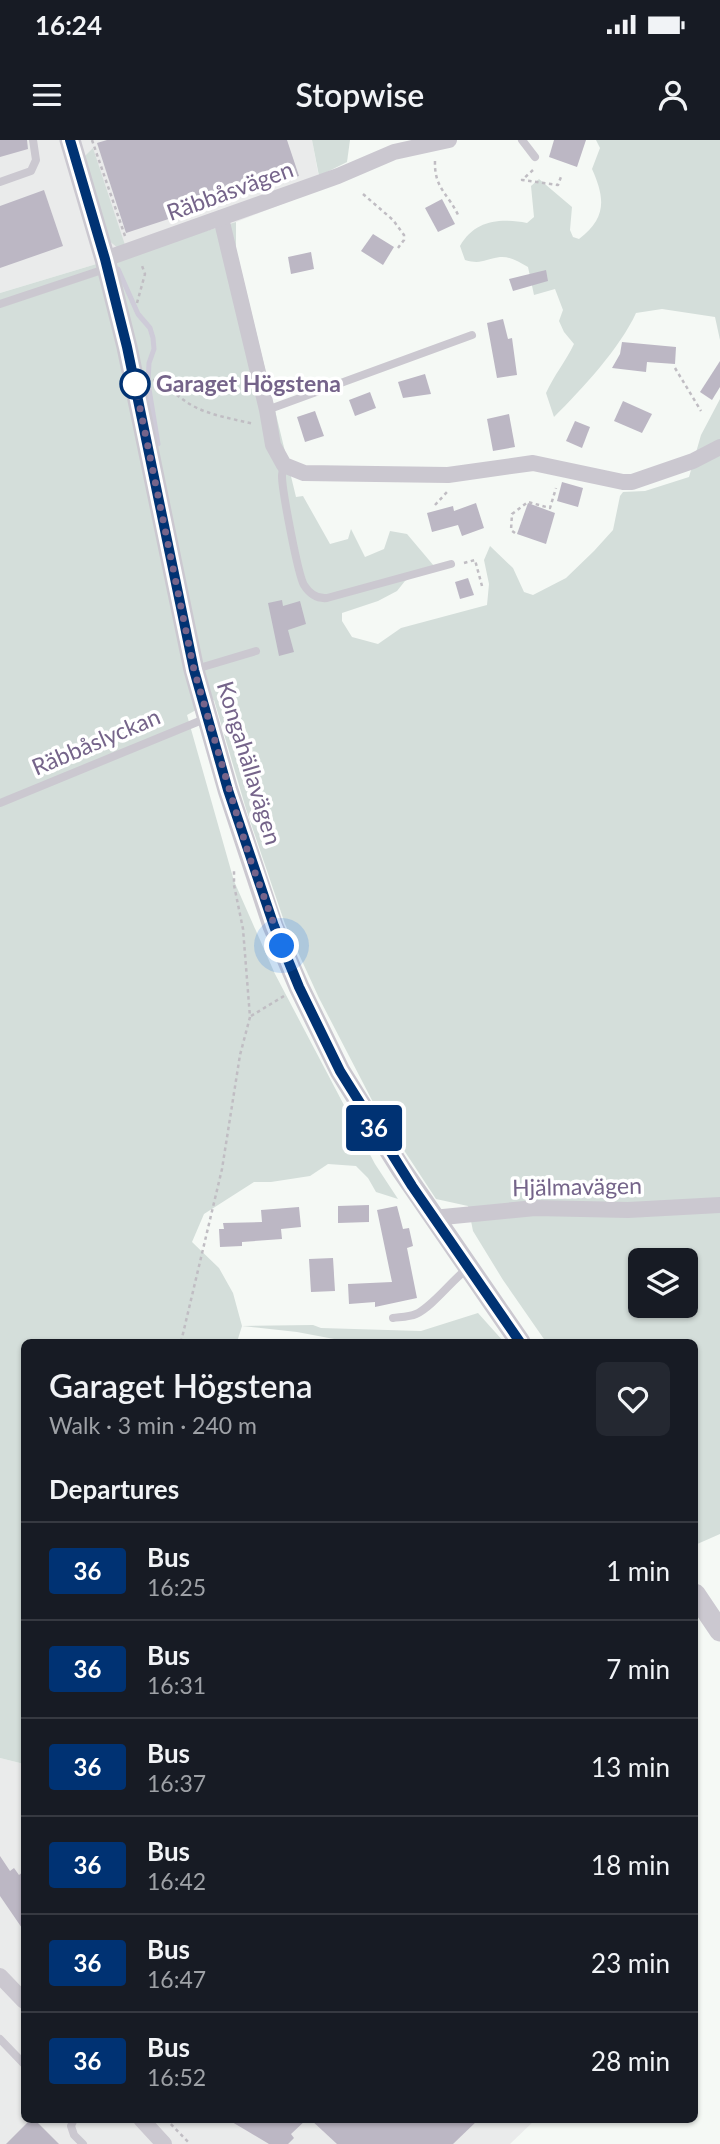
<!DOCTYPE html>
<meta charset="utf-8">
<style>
:root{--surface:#171b24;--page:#242831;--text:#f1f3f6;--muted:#9ea1a6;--line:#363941}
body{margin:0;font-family:Lato,sans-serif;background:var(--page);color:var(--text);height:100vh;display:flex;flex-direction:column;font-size:26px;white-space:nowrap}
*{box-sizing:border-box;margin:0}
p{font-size:23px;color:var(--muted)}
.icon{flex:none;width:38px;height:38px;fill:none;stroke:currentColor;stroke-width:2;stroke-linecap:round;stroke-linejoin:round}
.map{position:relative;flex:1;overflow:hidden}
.panel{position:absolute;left:21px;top:1199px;width:677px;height:784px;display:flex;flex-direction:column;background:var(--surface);border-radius:10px;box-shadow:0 2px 5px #0004}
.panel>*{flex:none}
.badge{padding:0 14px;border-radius:5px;font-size:24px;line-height:46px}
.controls{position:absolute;left:628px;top:1108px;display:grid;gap:14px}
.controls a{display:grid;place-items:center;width:70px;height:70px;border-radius:10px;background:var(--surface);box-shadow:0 2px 5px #0004;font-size:35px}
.you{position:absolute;width:35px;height:35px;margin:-18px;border:5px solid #fff;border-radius:50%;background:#1a73e8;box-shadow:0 0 0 10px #1a73e833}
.map>.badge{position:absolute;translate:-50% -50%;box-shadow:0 0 0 4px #fff}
h2{padding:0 28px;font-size:26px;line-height:63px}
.round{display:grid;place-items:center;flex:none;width:74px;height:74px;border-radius:10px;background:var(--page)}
.headline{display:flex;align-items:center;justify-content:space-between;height:119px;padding:0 28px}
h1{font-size:33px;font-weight:600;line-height:52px}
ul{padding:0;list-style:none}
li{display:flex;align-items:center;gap:21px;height:98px;padding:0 28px;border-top:2px solid var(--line)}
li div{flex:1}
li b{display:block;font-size:26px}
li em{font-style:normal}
li .badge{min-width:77px;font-weight:700;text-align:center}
.status{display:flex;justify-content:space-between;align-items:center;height:49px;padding:0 35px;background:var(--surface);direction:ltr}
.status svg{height:19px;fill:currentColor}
header{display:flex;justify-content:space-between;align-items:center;height:91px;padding:0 28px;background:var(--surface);font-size:32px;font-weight:600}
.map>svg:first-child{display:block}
</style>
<div class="status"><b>16:24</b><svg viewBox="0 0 49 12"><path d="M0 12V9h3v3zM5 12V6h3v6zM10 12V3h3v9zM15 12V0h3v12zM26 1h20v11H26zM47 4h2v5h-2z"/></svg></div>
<header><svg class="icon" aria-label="menu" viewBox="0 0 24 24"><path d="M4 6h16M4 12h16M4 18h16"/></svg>Stopwise<svg class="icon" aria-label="person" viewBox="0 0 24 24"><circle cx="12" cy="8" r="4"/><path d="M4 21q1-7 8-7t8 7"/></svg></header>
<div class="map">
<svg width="720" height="2004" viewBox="0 0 720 2004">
<rect width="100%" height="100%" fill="#f5f9f5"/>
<g fill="#eaebeb">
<path d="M 0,0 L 312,0 L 321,49 L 236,82 L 0,153 Z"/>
<path d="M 0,1618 L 24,1624 L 24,1979 L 536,1979 L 510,2004 L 0,2004 Z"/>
</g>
<g fill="#d4deda" fill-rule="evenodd">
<path d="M 312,0 L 350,0 L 347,22 L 319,36 Z"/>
<path d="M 596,0 L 720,0 L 720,200 L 715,177 L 662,169 L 636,173 C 620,208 582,249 554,277 L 546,253 C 554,235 566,221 574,204 L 564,192 L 559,181 L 563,170 L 555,149 L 534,155 L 528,127 C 519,122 510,116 500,117 C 484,119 482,125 465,120 L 460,106 C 475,80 500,78 527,83 L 534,77 L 531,46 L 539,39 L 572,67 L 570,90 L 573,97 L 579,99 C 607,78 605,58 592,29 L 600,8 Z"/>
<path d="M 93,8 L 126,108 L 118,108 L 108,100 L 84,17 Z"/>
<path d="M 236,82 L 236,109 L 296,357 L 303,356 L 330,404 L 348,399 L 351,389 L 365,417 L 384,409 L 390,391 L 407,394 L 434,426 L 405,441 L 397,451 L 378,461 L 342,473 L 342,481 L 352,497 L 378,504 L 401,488 L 487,465 L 489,444 L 484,420 L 490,406 L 513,428 L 524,452 L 533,455 L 566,438 L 594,411 L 613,390 L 620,356 L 623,352 L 645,351 L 689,337 L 701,295 L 720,259 L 720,1394 L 695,1405 L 695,1202 L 546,1202 L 503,1140 L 473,1091 L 468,1066 L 436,1059 L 375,966 L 319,858 L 285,784 L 246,669 L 214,560 L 187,575 L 234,741 L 275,834 L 375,1024 L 398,1059 L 376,1052 L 368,1038 L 356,1026 L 328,1024 L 310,1036 L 271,1042 L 254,1042 L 204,1074 L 192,1102 L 219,1128 L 233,1153 L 242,1186 L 313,1185 L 321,1188 L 421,1191 L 478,1173 L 504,1202 L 350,1202 L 297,1192 L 242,1186 L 237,1202 L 24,1202 L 24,1624 L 0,1618 L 0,153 ZM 640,1120 L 686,1120 L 686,1166 L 640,1166 Z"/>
</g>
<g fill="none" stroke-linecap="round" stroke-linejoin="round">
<path stroke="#cecbd8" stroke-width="5" d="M 118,129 L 138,174 L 150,188 L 153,198 L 154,209 L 149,223 L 148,243 L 158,304"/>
</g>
<g fill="#bcb7c4">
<path d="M 0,0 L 27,0 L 28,9 L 0,17 Z"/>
<path d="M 107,0 L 287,0 L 299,36 L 126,93 L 97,3 Z"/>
<path d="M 554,0 L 586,0 L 577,27 L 549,17 Z"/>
<path d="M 44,50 L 63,106 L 0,128 L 0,66 Z"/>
<path d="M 442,59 L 455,84 L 438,92 L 425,68 Z"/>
<path d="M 373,94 L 394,107 L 383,125 L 361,111 Z"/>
<path d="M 311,112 L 314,129 L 291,134 L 288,117 Z"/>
<path d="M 546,130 L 548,141 L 513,151 L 509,139 Z"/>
<path d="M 503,179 L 508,199 L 512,198 L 517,235 L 497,238 L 487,183 Z"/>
<path d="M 622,202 L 676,207 L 675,224 L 647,222 L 646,232 L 612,228 L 620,214 Z"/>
<path d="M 720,221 L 720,247 L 712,260 L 700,252 Z"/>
<path d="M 425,234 L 431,254 L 403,258 L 398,242 Z"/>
<path d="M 370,252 L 376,268 L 355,276 L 349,260 Z"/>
<path d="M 623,261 L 652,274 L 642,293 L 614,281 Z"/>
<path d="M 315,271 L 324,296 L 305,302 L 297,277 Z"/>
<path d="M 509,274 L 515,307 L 493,311 L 487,279 Z"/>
<path d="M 575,281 L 590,287 L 582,308 L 566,301 Z"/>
<path d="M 562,342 L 583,348 L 578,367 L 557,361 Z"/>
<path d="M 476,363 L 484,388 L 462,396 L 458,385 L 432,392 L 427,373 L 453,366 L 454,371 Z"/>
<path d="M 528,363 L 555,373 L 546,404 L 517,394 Z"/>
<path d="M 468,438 L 474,455 L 460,459 L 455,442 Z"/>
<path d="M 282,460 L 283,466 L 300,461 L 306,484 L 288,490 L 294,512 L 279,516 L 268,463 Z"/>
<path d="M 369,1065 L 369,1082 L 338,1083 L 338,1066 Z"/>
<path d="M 397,1066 L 403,1089 L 409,1088 L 413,1106 L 407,1108 L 417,1158 L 375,1167 L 375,1162 L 349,1164 L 348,1144 L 392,1142 L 377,1070 Z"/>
<path d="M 299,1067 L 301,1087 L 281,1089 L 282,1099 L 242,1102 L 242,1106 L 220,1107 L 219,1089 L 224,1089 L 223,1083 L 262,1082 L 261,1070 Z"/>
<path d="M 333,1118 L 335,1151 L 311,1152 L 309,1119 Z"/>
<path d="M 0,1716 L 10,1731 L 14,1728 L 19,1735 L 24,1731 L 24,1791 L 0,1756 Z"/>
<path d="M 31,1979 L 34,1979 L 59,2004 L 6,2004 Z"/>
<path d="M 227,1979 L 307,1979 L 291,1994 L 294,1998 L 288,2004 L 269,2004 Z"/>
<path d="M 310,1979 L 479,1979 L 453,2004 L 337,2004 Z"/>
</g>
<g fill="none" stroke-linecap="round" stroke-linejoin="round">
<g stroke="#c0bdc3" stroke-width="2.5" stroke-dasharray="3.5 3.5" stroke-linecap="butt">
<path d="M 92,0 L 125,96"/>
<path d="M 435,21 C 434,49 449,54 459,77"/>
<path d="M 533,30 L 522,40 L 558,45 L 562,34"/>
<path d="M 363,54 L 393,80 L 404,95 L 404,100 L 398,108"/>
<path d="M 137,163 L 145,134 L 141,123"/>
<path d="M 675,228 L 701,271"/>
<path d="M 153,240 C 169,246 179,259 195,267 C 213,276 234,279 254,284"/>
<path d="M 435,365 L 447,352"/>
<path d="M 515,393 L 511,390 L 512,374 L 528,362 L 550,368 L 556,348"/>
<path d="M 464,423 L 475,420 L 482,446"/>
<path d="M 251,876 L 284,856"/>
<path d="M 181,1202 L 222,1029 L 240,915 L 250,877 L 243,789 L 234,745 L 234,731"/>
<path d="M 166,1979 L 190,2004"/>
</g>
<g stroke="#cbc8d0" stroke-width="8">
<path d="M 522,0 L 535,17"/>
<path d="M 0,42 L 31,31 L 36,20 L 33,0"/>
<path d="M 0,164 L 105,129"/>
<path d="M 267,270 L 472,195"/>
<path d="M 284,325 C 283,329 282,333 282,336 C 282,350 298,435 304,445 C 309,453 317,459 327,458 L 451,424"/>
<path d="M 196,529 L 256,511"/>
<path d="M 0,663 L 207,578"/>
<path d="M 393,1178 C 400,1177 409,1177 416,1174 C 432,1167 452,1140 468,1128"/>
<path d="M 0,1899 L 24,1924"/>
<path d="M 74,1979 L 71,1986 L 74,1995 L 83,2004"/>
</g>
<g stroke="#cbc8d0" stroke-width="16">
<path d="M 221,78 L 267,270 L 273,305 L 284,325 L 304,333 L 448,335 L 533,323 L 623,342 L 632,342 L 693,321 L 720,307"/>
<path d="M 105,119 L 338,36 L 394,12 L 449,0"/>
<path d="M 436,1081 L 443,1077 L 535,1068 L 628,1070 L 720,1065"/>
<path d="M 0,1836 L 24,1861"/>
<path d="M 141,1979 L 164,2004"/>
</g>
<g stroke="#cbc8d0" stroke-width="21">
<path d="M 70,0 L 105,119 L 127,207 L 194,530 L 228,650 L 273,786 L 299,847 L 340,931 L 401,1029 L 520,1202"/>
<path d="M 695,1454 L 720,1491"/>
</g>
</g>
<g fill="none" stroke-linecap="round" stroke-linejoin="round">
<g stroke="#fff" stroke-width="16">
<path id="line" d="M 70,0 L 105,119 L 127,207 L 194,530 L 228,650 L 274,786 L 299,847 L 340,931 L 412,1046 L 520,1202"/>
</g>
<use href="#line" stroke="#003273" stroke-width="10"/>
<path stroke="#75648a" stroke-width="7" stroke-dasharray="0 12.6" d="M 135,244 L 194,530 L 249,716 L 282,806"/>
</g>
<circle fill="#fff" stroke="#003273" stroke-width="3.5" cx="135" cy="244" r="14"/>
<g text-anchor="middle" stroke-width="7" stroke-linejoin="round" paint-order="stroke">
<g font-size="23" fill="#75648a" stroke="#fff">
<text transform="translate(230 51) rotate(-20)" y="8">Räbbåsvägen</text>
<text transform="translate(96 602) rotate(-23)" y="8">Räbbåslyckan</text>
<text transform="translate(249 623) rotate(73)" y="8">Kongahällavägen</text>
<text transform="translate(577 1047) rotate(-1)" y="8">Hjälmavägen</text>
</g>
<g font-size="23" font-weight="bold" fill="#75648a" stroke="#fff" text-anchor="start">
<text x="156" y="252">Garaget Högstena</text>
</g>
</g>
</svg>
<div class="controls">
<a><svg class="icon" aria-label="layers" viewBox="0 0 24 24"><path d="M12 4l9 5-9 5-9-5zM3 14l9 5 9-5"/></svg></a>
</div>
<div class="you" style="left:282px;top:806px"></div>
<b class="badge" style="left:374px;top:988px;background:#003273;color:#fff">36</b>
<section class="panel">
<div class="headline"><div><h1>Garaget Högstena</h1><p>Walk · 3 min · 240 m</p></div><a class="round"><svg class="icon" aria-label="heart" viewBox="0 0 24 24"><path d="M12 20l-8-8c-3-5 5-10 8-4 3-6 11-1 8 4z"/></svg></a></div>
<h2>Departures</h2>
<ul>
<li><span class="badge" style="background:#003273;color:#fff">36</span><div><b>Bus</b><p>16:25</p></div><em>1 min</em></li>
<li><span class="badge" style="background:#003273;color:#fff">36</span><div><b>Bus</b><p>16:31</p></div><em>7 min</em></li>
<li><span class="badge" style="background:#003273;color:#fff">36</span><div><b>Bus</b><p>16:37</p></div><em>13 min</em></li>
<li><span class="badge" style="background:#003273;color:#fff">36</span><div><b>Bus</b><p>16:42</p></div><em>18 min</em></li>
<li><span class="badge" style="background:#003273;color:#fff">36</span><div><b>Bus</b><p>16:47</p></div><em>23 min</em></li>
<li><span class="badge" style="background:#003273;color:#fff">36</span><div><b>Bus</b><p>16:52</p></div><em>28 min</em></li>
</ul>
</section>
</div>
